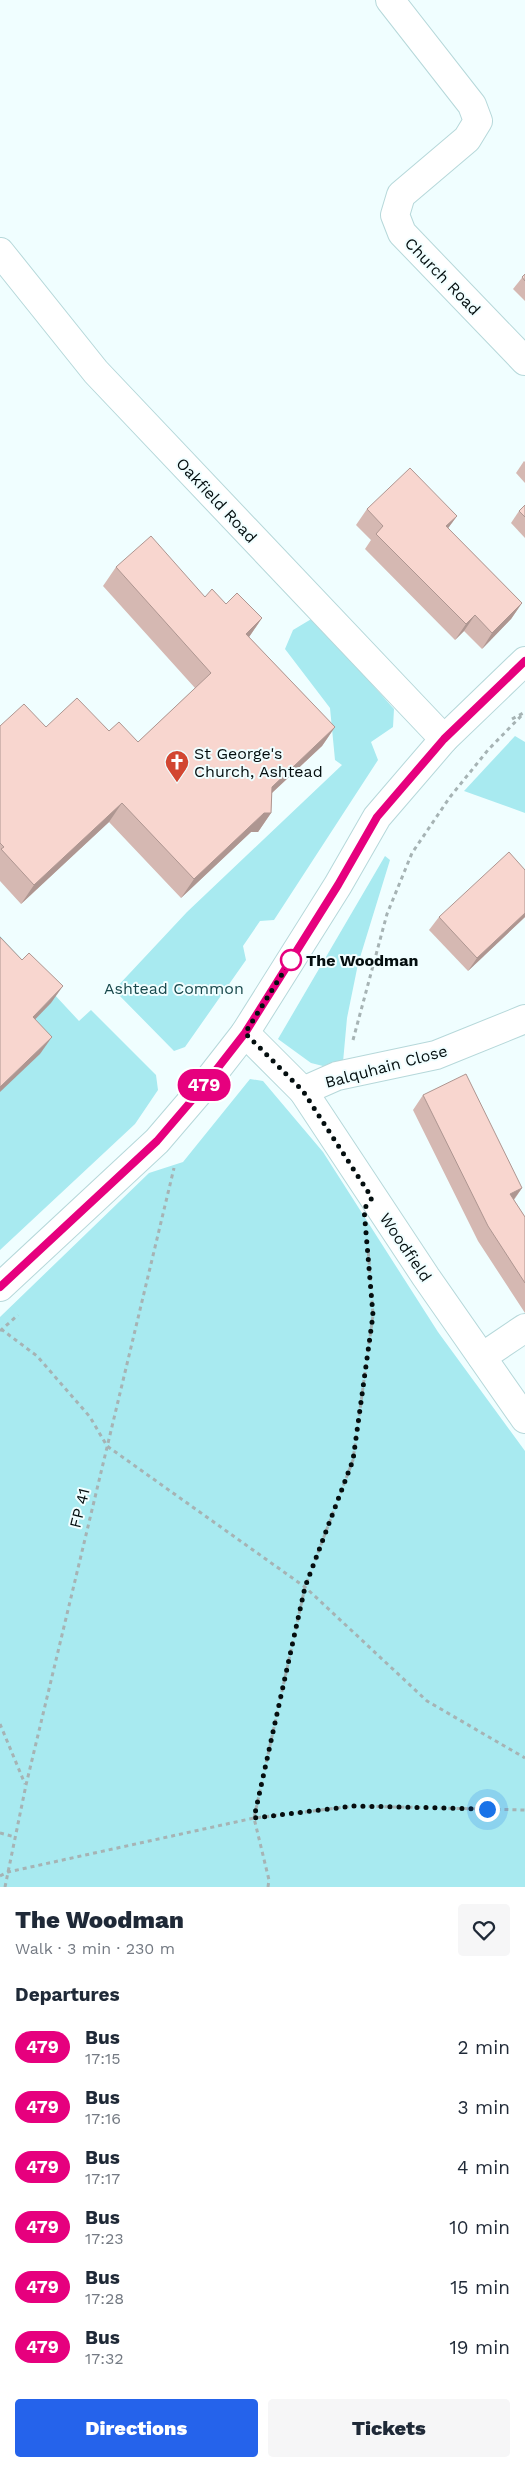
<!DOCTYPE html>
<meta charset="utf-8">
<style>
:root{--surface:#fff;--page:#f6f6f7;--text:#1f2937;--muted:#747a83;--accent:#2563eb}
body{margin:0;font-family:"Work Sans",sans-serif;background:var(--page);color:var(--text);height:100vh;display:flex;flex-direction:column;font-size:19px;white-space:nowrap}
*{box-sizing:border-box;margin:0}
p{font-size:16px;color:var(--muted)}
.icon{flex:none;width:28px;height:28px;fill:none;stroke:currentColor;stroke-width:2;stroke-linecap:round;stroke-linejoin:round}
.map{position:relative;height:1887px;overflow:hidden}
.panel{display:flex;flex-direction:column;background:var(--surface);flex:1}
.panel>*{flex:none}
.badge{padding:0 10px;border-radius:16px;font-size:18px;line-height:32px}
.you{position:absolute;width:25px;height:25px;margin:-12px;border:4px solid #fff;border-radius:50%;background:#1a73e8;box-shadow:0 0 0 8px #1a73e833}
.map>.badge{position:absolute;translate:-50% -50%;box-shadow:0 0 0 2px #fff}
h2{padding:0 15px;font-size:19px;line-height:45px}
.round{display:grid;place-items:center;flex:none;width:52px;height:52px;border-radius:5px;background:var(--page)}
.overview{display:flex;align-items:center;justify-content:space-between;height:85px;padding:0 15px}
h1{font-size:24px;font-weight:800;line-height:38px}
.button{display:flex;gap:10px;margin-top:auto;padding:10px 15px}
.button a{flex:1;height:58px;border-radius:5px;background:var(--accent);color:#fff;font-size:20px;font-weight:800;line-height:58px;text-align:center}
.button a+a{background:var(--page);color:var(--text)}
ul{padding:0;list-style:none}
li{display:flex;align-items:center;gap:15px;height:60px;padding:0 15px}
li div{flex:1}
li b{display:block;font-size:19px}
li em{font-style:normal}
li .badge{min-width:55px;font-weight:700;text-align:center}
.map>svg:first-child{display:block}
</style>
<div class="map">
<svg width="525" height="1887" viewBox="0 0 525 1887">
<rect width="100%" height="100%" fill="#f0feff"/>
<g fill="#a8eaf0">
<path d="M 313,618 L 394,709 L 393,727 L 371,742 L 378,760 L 274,920 L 260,921 L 243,946 L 246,960 L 185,1047 L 174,1051 L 114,990 L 187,912 L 342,765 L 335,760 L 330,708 L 285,649 L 293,630 Z"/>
<path d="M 515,736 L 525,742 L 525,813 L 464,791 Z"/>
<path d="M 385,856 L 390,860 L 358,964 L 347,1018 L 343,1062 L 323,1066 L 311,1063 L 278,1039 Z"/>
<path d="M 0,936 L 79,1021 L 91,1010 L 156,1075 L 158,1090 L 135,1124 L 0,1250 Z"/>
<path d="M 250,1079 L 263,1081 L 323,1152 L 438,1332 L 525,1451 L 525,1887 L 0,1887 L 0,1317 L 149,1173 L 183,1162 Z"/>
</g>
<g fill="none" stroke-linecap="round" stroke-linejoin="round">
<g stroke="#b6d8da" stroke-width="30">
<g id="minor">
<path d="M 390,0 L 472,105 L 478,121 L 467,139 L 401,195 L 395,215 L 402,233 L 525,361"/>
<path d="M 0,252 L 96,372 L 444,739"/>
<path d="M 245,1033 L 303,1091 L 426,1277 L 525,1419"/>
<path d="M 303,1091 L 337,1076 L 436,1055 L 525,1019"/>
<path d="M 0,1287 L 157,1141 L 199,1092 L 245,1033 L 338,885 L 377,817 L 444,739 L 525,661"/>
<path d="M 482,1357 L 525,1328"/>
</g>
</g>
<g stroke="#a6b3b4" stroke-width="3" stroke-dasharray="4 4" stroke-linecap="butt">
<path d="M 512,719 L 525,712"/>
<path d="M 353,1040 L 387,914 L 412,853 L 450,797 L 488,750 L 522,715"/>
<path d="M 1,1329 L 37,1356 L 90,1417 L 107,1446 L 305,1587 L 427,1701 L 525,1758"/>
<path d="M 0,1331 L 18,1315"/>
<path d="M 0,1724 L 25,1784"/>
<path d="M 0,1833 L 15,1837"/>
<path d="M 0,1876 L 8,1872 L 254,1818 L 354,1806 L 525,1810"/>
<path d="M 5,1887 L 26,1785 L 174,1168"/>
<path d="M 268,1887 L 269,1880 L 254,1818 L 305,1587 L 353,1460 L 373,1315 L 368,1248"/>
</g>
<use href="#minor" stroke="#fff" stroke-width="28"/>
</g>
<g fill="#d5b8b2">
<path d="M 525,274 L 525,301 L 513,289 Z"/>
<path d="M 524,461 L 525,462 L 525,483 L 516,473 Z"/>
<path d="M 525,505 L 525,538 L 511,523 L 519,511 Z"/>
<path d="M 367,509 L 457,516 L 448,528 L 522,603 L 511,619 L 482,649 L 464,631 L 455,640 L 365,549 L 371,540 L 356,525 Z"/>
<path d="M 116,567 L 226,604 L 262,618 L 249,637 L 335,727 L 322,746 L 272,793 L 271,813 L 258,832 L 251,832 L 181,898 L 109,822 L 21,904 L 0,881 L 0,726 L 46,727 L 138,742 L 195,688 L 103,586 Z"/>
<path d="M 525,870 L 525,917 L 468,971 L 429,930 L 439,917 Z"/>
<path d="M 423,1095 L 522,1188 L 514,1200 L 525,1217 L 525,1313 L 478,1241 L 413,1110 Z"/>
</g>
<g fill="#ae9691">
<path d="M 457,516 L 446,531 L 446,526 Z"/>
<path d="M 522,603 L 511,619 L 482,649 L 492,633 Z"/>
<path d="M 475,615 L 464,631 L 455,640 L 466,624 Z"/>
<path d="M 262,618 L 249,637 L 246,634 Z"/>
<path d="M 335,727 L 322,746 L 259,805 L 272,787 Z"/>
<path d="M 122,803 L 109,822 L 21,904 L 34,885 Z"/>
<path d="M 264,813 L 271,813 L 258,832 L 251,832 L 181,898 L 194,879 Z"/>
<path d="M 525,913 L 525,917 L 468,971 L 477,958 Z"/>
<path d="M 63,986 L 51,1003 L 21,1034 L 33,1017 Z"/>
<path d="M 52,1037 L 40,1054 L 0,1092 L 0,1087 Z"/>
<path d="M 522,1188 L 511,1203 L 510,1194 Z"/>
</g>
<g fill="#f8d6cf" stroke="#ae9691">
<path d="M 525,274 L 525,281 L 522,277 Z"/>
<path d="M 410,468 L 457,516 L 446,526 L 522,603 L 492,633 L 475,615 L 466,624 L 376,534 L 383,526 L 367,509 Z"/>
<path d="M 525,505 L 525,517 L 519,511 Z"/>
<path d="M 151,536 L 205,597 L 212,589 L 226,604 L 237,593 L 262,618 L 246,634 L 335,727 L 272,787 L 271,813 L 264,813 L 194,879 L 122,803 L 34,885 L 1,849 L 4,847 L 0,843 L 0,726 L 24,704 L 46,727 L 77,698 L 109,731 L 119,722 L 138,742 L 211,673 L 116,567 Z"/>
<path d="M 509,852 L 525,870 L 525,913 L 477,958 L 439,917 Z"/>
<path d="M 0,937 L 22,960 L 29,953 L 63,986 L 33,1017 L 52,1037 L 0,1087 Z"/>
<path d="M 466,1074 L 522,1188 L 510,1194 L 525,1217 L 525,1283 L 488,1226 L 423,1095 Z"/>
</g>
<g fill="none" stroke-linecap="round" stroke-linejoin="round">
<g stroke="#fff" stroke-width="11">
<path id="line" d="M 0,1287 L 157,1141 L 199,1092 L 245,1033 L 338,885 L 377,817 L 444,739 L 525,661"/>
</g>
<use href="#line" stroke="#e6007e" stroke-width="8"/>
<path stroke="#040e0f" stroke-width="5" stroke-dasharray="0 9" d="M 291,960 L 245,1033 L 303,1091 L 372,1198 L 364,1209 L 373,1315 L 353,1460 L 305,1587 L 254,1818 L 354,1806 L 487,1809"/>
</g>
<defs>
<g id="church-pin" transform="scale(1.25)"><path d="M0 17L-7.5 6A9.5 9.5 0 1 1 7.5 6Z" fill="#d24631" stroke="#f0feff"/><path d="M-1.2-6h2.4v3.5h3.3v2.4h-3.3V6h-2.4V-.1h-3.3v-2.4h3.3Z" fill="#fff"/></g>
</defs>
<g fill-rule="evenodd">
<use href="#church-pin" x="177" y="762"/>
</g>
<circle fill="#fff" stroke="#e6007e" stroke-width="2.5" cx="291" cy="960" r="10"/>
<g text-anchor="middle" stroke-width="4" stroke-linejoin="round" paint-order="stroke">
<g font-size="16" fill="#040e0f" stroke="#f0feff">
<text transform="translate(443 276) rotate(46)" y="6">Church Road</text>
<text transform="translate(217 500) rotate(47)" y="6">Oakfield Road</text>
<text transform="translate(386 1066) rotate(-15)" y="6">Balquhain Close</text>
<text transform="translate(406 1247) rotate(56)" y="6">Woodfield</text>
<text transform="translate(79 1508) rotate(-76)" y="6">FP 41</text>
</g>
<g font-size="16" fill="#040e0f" stroke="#f0feff" text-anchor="start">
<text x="194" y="759">St George's<tspan x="194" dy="18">Church, Ashtead</tspan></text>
</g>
<g font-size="16" font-weight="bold" fill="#040e0f" stroke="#f0feff" text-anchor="start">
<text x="306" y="966">The Woodman</text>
</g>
<g font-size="16" fill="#19494d" stroke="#f0feff">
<text x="174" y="994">Ashtead Common</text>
</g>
</g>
</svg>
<div class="you" style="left:487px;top:1809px"></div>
<b class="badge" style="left:204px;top:1085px;background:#e6007e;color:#fff">479</b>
</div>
<section class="panel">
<div class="overview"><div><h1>The Woodman</h1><p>Walk · 3 min · 230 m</p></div><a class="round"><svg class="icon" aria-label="heart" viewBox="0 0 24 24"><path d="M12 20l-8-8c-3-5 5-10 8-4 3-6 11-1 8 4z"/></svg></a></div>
<h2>Departures</h2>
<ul>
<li><span class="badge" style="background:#e6007e;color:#fff">479</span><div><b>Bus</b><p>17:15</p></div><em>2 min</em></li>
<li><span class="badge" style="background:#e6007e;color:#fff">479</span><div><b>Bus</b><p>17:16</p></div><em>3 min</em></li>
<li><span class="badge" style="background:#e6007e;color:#fff">479</span><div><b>Bus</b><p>17:17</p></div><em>4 min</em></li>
<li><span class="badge" style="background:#e6007e;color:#fff">479</span><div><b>Bus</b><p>17:23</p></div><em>10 min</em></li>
<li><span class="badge" style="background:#e6007e;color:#fff">479</span><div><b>Bus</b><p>17:28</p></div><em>15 min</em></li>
<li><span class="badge" style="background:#e6007e;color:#fff">479</span><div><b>Bus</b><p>17:32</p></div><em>19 min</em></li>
</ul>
<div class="button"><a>Directions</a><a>Tickets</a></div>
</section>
